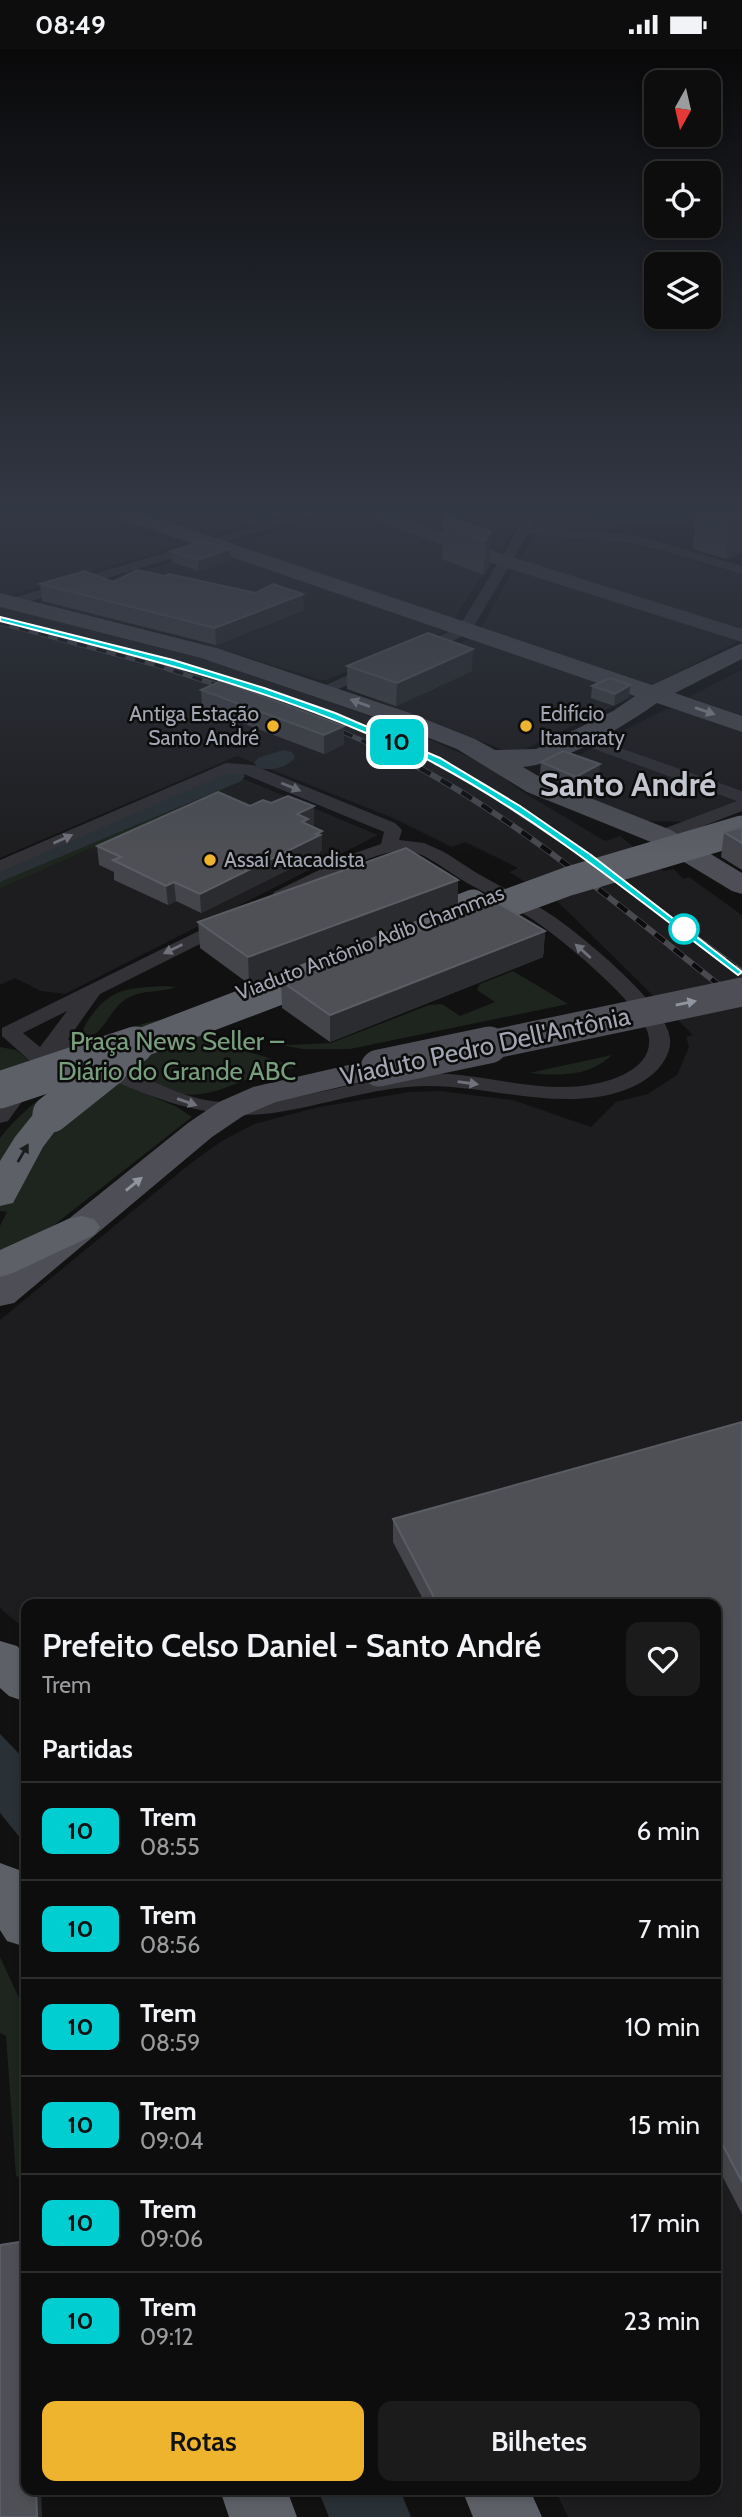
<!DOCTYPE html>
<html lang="pt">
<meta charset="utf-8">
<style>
:root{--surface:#0d0d0e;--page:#1b1b1c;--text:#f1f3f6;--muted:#9a9c9e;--line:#2d2d2e;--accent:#eeb42d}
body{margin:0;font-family:Cabin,sans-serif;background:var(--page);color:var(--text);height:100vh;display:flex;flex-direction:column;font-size:26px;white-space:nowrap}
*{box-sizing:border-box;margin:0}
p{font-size:23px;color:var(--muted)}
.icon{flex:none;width:38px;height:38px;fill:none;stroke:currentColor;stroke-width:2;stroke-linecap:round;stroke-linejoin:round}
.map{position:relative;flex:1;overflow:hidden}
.sheet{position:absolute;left:21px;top:1550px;width:700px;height:896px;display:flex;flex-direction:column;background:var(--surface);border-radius:14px;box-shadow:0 4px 10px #0003,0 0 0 2px var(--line)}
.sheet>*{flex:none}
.badge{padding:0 14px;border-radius:10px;font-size:24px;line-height:46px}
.needle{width:46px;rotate:188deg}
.tools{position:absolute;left:644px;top:21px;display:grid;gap:14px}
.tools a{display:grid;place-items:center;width:77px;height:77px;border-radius:14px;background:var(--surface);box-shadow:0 4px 10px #0003,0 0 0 2px var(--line);font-size:35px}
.map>.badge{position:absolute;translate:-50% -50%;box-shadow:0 0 0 4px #fff}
h2{padding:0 21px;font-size:26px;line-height:63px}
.round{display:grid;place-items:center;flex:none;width:74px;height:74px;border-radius:14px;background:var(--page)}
.head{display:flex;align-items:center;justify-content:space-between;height:119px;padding:0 21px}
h1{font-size:33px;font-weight:600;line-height:52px}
.action{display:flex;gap:14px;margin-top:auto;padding:14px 21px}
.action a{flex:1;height:80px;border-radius:14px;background:var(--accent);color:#111;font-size:28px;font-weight:600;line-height:80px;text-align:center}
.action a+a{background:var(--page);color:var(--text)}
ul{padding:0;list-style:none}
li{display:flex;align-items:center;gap:21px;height:98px;padding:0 21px;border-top:2px solid var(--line)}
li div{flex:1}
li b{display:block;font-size:26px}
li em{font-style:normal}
li .badge{min-width:77px;font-weight:700;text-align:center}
.status{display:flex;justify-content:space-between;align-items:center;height:49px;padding:0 35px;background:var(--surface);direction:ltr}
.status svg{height:19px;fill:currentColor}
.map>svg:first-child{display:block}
</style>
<div class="status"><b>08:49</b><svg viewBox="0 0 49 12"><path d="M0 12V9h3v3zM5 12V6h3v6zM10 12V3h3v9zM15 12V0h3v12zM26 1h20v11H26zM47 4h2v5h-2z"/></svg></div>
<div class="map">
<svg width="742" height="2468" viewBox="0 0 742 2468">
<rect width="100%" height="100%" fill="#111112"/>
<g fill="#1d1d1f">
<path d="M 0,464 L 103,464 L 189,494 L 9,547 L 0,545 Z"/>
<path d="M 142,464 L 217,464 L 252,476 L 210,487 Z"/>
<path d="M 335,464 L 359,464 L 481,509 L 489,516 L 454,570 L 233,494 Z"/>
<path d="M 422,464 L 524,464 L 501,502 L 493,503 L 405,470 Z"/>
<path d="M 546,464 L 732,464 L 731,472 Z"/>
<path d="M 545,466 L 580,468 L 579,474 L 614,476 L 610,485 L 539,478 Z"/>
<path d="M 538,486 L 637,496 L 742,526 L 742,582 L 519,511 L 533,487 Z"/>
<path d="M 212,501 L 316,536 L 446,582 L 326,631 L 320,631 L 195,592 L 40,554 L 40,552 Z"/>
<path d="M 517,520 L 737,591 L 737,593 L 652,636 L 481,579 L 513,522 Z"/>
<path d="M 0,558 L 209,611 L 406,680 L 483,714 L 523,743 L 605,792 L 620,787 L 664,822 L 674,820 L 683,830 L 689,828 L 742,866 L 742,2468 L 568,2468 L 555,2441 L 716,2441 L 716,1556 L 26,1556 L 26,1581 L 0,1559 L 0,1271 L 191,1114 L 222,1092 L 254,1075 L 319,1058 L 410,1043 L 440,1042 L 513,1051 L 591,1078 L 616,1053 L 648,1045 L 677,1026 L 689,998 L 686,988 L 693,986 L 558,853 L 509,823 L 518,819 L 465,793 L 452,798 L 393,769 L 237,707 L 0,809 Z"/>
<path d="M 469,590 L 633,645 L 634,647 L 519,703 L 509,703 L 350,641 L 351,638 Z"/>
<path d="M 742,621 L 742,668 L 689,648 Z"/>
<path d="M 666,660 L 677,660 L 742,683 L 742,745 L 599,694 Z"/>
<path d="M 595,698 L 742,751 L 688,773 L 646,772 L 536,727 Z"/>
<path d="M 246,731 L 378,786 L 65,945 L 41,942 L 15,929 L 0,936 L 0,840 Z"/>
</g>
<g fill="#1d251e">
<path d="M 225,725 L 246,731 L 0,840 L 0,823 Z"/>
<path d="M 513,922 L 568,955 L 350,1000 L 303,1000 L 264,993 L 289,996 L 331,994 L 429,956 L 442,955 L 460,967 L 495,953 L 477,941 L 480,935 Z"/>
<path d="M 165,937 L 176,938 C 158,945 139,939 122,953 C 110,963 105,979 92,987 L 83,985 C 83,978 87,972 92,966 C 112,938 132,939 165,937 Z"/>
<path d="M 167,971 L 193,977 L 249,1003 L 297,1018 C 284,1021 271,1023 258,1027 C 231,1035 211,1049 182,1045 L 95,1010 C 120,988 132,972 167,971 Z"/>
<path d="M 0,998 L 16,1001 L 29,1011 L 0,1051 Z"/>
<path d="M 612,1006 C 589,1028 558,1027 529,1024 Z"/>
<path d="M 90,1021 L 177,1058 L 192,1068 L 54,1176 L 0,1209 L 0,1177 L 7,1163 L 0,1162 L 0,1089 C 28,1055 51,1040 90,1021 Z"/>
<path d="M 0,1908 L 26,1964 L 26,2130 L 16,2127 L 6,1987 L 0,1984 Z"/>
</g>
<g fill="#293137">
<path d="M 0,1685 L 26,1712 L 26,1796 L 0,1764 Z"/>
<path d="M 318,2441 L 400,2441 L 411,2468 L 329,2468 Z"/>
</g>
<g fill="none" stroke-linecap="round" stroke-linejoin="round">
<g fill="#293137" fill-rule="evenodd">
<path d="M 283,701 L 292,703 L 295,708 C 288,719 270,722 258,719 L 254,714 L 258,709 Z"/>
<path d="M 232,719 L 241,722 L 245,727 L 241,732 L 0,833 L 0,815 Z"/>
</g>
<g fill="#323237" fill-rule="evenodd">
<path d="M 224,464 L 243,464 L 270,473 L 300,464 L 320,464 L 16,557 L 6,557 L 4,554 L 6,551 L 256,477 Z"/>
<path d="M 395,464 L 414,464 L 389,474 L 382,470 Z"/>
<path d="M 528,464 L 540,464 L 532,478 L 639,487 L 742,517 L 742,525 L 638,495 L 528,485 L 470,584 L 423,605 L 413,605 L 410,602 L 413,599 L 459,578 Z"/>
<path d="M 377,613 L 385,618 L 382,621 L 329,644 L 317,644 L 315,641 Z"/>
<path d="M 578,684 L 742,742 L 742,762 L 667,791 L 655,791 L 652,787 L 655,783 L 737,752 L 572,692 L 570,689 Z"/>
<path d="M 226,714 L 253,716 L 395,774 L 402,781 L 399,791 L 424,794 L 442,802 C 455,809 468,819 482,827 C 507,841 532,853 556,869 C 584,889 667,956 670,990 C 671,999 667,1008 662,1015 C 649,1033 625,1043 603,1047 C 543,1058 484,1036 424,1037 C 373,1038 323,1057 273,1064 C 199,1074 137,1041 71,1014 L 58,1003 L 8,1072 L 0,1074 L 0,1052 L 30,1012 L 2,987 L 2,979 L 229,867 L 239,873 L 236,877 L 100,945 L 68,990 C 90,1009 115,1017 142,1028 C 165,1037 187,1049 212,1052 C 283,1062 351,1029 421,1025 C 480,1021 540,1048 599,1034 C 621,1029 652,1016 649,989 C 646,958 559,888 532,870 C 511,857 489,846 467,834 C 452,825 438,814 422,806 C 385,792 342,823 310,840 C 299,846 287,854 274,851 L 272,847 L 274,843 L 352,805 L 381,795 L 384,783 L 244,725 L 228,724 L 0,823 L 0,811 ZM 67,962 L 40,998 L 23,984 Z"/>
</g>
<path fill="#404147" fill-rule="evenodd" d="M 365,464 L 390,464 L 496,503 L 742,580 L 742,593 L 482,511 L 368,468 Z"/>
<g fill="#4e4f56" fill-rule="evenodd">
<path d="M 112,464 L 142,464 L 652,636 L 742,594 L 742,610 L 675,644 L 742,667 L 742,683 L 657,654 C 624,677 563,715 523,718 L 545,731 L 671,781 L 742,824 L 742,845 L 732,842 L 651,793 L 527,743 L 457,700 L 389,673 L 201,609 L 0,558 L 0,544 L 217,599 L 407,663 L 475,690 L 495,701 L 536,700 L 613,662 L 635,647 L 115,468 Z"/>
<path d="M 379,1009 L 391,1012 L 396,1019 L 391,1026 L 276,1053 L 243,1067 L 212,1088 L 14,1254 L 0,1257 L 0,1225 L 188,1074 L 219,1053 L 253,1038 Z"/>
</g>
<g fill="#5e6068" fill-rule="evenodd">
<path d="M 51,1055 L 63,1058 L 68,1065 L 43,1098 L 13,1154 L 0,1157 L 0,1112 L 15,1088 L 39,1058 Z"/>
<path d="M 81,1167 L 94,1170 L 100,1178 L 94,1186 L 13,1224 L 0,1228 L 0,1201 L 68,1170 Z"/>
<path d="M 0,1592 L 17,1597 L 26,1606 L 26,1653 L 9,1647 L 0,1639 Z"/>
<path d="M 0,1814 L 19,1821 L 26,1832 L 26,1898 L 7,1892 L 0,1881 Z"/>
<path d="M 220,2441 L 287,2441 L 297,2468 L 229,2468 Z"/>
<path d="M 462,2441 L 530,2441 L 542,2468 L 473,2468 Z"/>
</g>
<g stroke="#494a50" stroke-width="5">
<g id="rail-far1">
<path d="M 0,574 L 156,616 L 233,641"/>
<path d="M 223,629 L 332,666 L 410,700"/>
<path d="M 325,675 L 381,700"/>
</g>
</g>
<g stroke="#494a50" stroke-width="6">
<g id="rail">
<path d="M 377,698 C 505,755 631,868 742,954"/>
<path d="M 406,698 L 465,727 L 587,808 L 742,923"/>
</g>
</g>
<use href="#rail-far1" stroke="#0c0c0d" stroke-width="3.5" stroke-dasharray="10" stroke-linecap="butt"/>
<use href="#rail" stroke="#0c0c0d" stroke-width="4.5" stroke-dasharray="12" stroke-linecap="butt"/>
<path stroke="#4e4f56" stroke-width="29" d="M 480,998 L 742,943"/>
<path stroke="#4e4f56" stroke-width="37" d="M 379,1019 L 489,996"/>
<g stroke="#5e6068" stroke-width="29">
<path d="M 452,875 L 569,832 L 742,781"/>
<path d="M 301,921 L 473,855"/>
<path d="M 130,998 L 330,922"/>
</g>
<g stroke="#5e6068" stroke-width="37">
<path d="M 0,1041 L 135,996"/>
<path d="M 51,1065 L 110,1018"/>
</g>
</g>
<g fill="#44454a">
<path d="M 270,464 L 293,464 L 278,468 Z"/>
<path d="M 696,464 L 742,464 L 742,504 L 726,510 L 693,500 Z"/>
<path d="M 443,476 L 491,482 L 490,516 L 484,526 L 442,510 Z"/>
<path d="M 230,500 L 231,511 L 198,522 L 172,513 L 171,502 Z"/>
<path d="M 113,533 L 304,561 L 216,596 L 42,552 L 40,535 Z"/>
<path d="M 347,617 L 472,622 L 396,657 L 347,640 Z"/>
<path d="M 630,636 L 629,648 L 614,657 L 591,649 L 592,637 Z"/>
<path d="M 201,641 L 344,677 L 344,695 L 324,705 L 202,659 Z"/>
<path d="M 541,713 L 599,728 L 576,740 L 540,725 Z"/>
<path d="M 250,757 L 314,757 L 314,776 L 312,777 L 322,801 L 320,802 L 320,805 L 201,864 L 176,852 L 168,856 L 114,831 L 114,823 L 99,816 L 97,797 Z"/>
<path d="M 742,778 L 742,821 L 721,808 L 724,783 Z"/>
<path d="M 458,856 L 249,935 L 200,899 L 198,873 Z"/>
<path d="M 545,882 L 543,908 L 330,993 L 282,959 L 281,932 Z"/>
<path d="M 742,1373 L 742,2165 L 716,2115 L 716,1556 L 426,1556 L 393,1493 L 393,1470 Z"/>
</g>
<g fill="#2b2c2f">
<path d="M 278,464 L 293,464 L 278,468 Z"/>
<path d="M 742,466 L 742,504 L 726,510 L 730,469 Z"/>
<path d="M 491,482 L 490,516 L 484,526 L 485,492 Z"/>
<path d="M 230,500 L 231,511 L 198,522 L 198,511 Z"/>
<path d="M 303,545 L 304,561 L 216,596 L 215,579 Z"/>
<path d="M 473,600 L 472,622 L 396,657 L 397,634 Z"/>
<path d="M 630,636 L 629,648 L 614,657 L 615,645 Z"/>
<path d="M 344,677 L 344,695 L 324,705 L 324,686 Z"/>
<path d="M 600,715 L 599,728 L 576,740 L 576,728 Z"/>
<path d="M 314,757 L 314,776 L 309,779 L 309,789 L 297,765 Z"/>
<path d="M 322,782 L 322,801 L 320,802 L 320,805 L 201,864 L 200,845 Z"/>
<path d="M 458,831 L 458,856 L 249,935 L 248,908 Z"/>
<path d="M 174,833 L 176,852 L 168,856 L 166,837 Z"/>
<path d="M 545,882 L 543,908 L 330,993 L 330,966 Z"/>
<path d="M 36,2441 L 41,2441 L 42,2468 L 37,2468 Z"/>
</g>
<g fill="#4e5055" stroke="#5b5d64" stroke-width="2">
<path d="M 711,464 L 742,464 L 742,466 L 730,469 Z"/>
<path d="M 446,467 L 491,482 L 485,492 L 443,476 Z"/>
<path d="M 205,492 L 230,500 L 198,511 L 171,502 Z"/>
<path d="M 137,521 L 164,527 L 169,525 L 256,544 L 273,535 L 303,545 L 215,579 L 40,535 L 85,522 L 113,533 Z"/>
<path d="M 428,584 L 473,600 L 397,634 L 347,617 Z"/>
<path d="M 610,629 L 630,636 L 615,645 L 592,637 Z"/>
<path d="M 221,632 L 344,677 L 324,686 L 201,641 Z"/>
<path d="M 563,702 L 600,715 L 576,728 L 541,713 Z"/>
<path d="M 218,743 L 250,757 L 263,751 L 271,754 L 288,747 L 314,757 L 297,765 L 308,770 L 302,773 L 322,782 L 316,785 L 320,786 L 200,845 L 174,833 L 166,837 L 113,811 L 121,808 L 97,797 Z"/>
<path d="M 742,778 L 742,794 L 724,783 Z"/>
<path d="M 406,799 L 458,831 L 248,908 L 198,873 Z"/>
<path d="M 496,853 L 545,882 L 330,966 L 281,932 Z"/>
<path d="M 742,1373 L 742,2133 L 716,2083 L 716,1556 L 438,1556 L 393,1470 Z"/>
<path d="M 26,2192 L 26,2441 L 36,2441 L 37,2468 L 0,2468 L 0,2196 Z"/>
</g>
<defs><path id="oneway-solid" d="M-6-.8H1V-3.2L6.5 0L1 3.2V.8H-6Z" transform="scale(1.75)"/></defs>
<g fill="#9195a0">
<use href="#oneway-solid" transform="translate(360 654) rotate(-160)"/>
<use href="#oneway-solid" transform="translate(705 662) rotate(19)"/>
<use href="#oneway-solid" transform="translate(686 954) rotate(-12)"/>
<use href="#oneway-solid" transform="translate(134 1135) rotate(-39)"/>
</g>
<g fill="#70727b">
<use href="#oneway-solid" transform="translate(291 738) rotate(22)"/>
<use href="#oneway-solid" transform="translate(63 790) rotate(-24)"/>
<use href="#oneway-solid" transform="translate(173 900) rotate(154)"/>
<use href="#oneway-solid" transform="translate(583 902) rotate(-138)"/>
<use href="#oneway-solid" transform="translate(468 1034) rotate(8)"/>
<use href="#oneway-solid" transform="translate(187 1053) rotate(19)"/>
</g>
<use fill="#1c1d1f" href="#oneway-solid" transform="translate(23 1104) rotate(-60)"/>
<linearGradient id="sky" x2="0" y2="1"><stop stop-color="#09090a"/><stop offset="0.57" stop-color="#323844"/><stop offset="1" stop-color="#323844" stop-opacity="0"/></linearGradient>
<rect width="742" height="810" fill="url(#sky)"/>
<path fill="#00ced1" stroke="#fff" stroke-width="2" d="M 0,568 L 173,611 L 264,639 L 335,664 L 440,709 L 520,757 L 591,806 L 742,923 L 738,926 C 640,852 543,772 434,714 C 413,702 389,694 366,684 C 247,633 122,603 0,572 Z"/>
<g fill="#eeb42d" stroke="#0c0c0d" stroke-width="2.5">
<circle cx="273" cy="677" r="7"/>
<circle cx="526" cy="677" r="7"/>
<circle cx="210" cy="811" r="7"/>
</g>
<circle fill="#fff" stroke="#00ced1" stroke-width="3.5" cx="684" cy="880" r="14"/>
<g text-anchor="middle" stroke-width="5" stroke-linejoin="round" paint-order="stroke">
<g font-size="21" fill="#a2a6b3" stroke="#0c0c0d" text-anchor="start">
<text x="259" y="672" text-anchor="end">Antiga Estação<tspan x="259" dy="24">Santo André</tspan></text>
<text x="540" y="672">Edifício<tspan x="540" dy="24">Itamaraty</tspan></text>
<text x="224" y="818">Assaí Atacadista</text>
</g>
<g font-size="21" fill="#a2a6b3" stroke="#0c0c0d">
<text transform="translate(370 894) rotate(-21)" y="7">Viaduto Antônio Adib Chammas</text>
</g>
<g font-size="26" fill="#799e7d" stroke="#0c0c0d">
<text x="177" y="1001">Praça News Seller –<tspan x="177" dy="30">Diário do Grande ABC</tspan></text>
</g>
<g font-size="26" fill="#a2a6b3" stroke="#0c0c0d">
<text transform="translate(485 997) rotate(-12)" y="9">Viaduto Pedro Dell'Antônia</text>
</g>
<g font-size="33" font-weight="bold" fill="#c3c6cf" stroke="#0c0c0d">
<text x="628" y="747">Santo André</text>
</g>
</g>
</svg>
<div class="tools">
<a><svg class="needle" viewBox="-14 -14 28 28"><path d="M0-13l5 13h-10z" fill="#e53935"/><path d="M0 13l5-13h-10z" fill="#9a9c9e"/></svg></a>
<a><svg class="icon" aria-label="locate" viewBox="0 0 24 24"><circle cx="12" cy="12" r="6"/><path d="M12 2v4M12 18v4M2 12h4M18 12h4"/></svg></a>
<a><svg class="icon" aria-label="layers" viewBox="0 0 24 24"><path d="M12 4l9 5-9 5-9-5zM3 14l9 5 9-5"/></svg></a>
</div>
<b class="badge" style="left:397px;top:693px;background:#00ced1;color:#111">10</b>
<section class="sheet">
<div class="head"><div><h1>Prefeito Celso Daniel - Santo André</h1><p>Trem</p></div><a class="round"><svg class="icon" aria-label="heart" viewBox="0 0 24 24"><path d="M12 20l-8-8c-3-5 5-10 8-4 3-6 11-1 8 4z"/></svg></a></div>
<h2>Partidas</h2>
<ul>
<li><span class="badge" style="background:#00ced1;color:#111">10</span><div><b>Trem</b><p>08:55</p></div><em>6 min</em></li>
<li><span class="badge" style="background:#00ced1;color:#111">10</span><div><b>Trem</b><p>08:56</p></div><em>7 min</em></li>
<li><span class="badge" style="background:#00ced1;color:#111">10</span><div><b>Trem</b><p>08:59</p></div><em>10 min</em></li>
<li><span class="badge" style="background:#00ced1;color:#111">10</span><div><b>Trem</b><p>09:04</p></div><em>15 min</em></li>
<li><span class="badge" style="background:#00ced1;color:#111">10</span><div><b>Trem</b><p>09:06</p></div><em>17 min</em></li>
<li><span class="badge" style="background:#00ced1;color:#111">10</span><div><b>Trem</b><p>09:12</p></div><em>23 min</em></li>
</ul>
<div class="action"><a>Rotas</a><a>Bilhetes</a></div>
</section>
</div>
